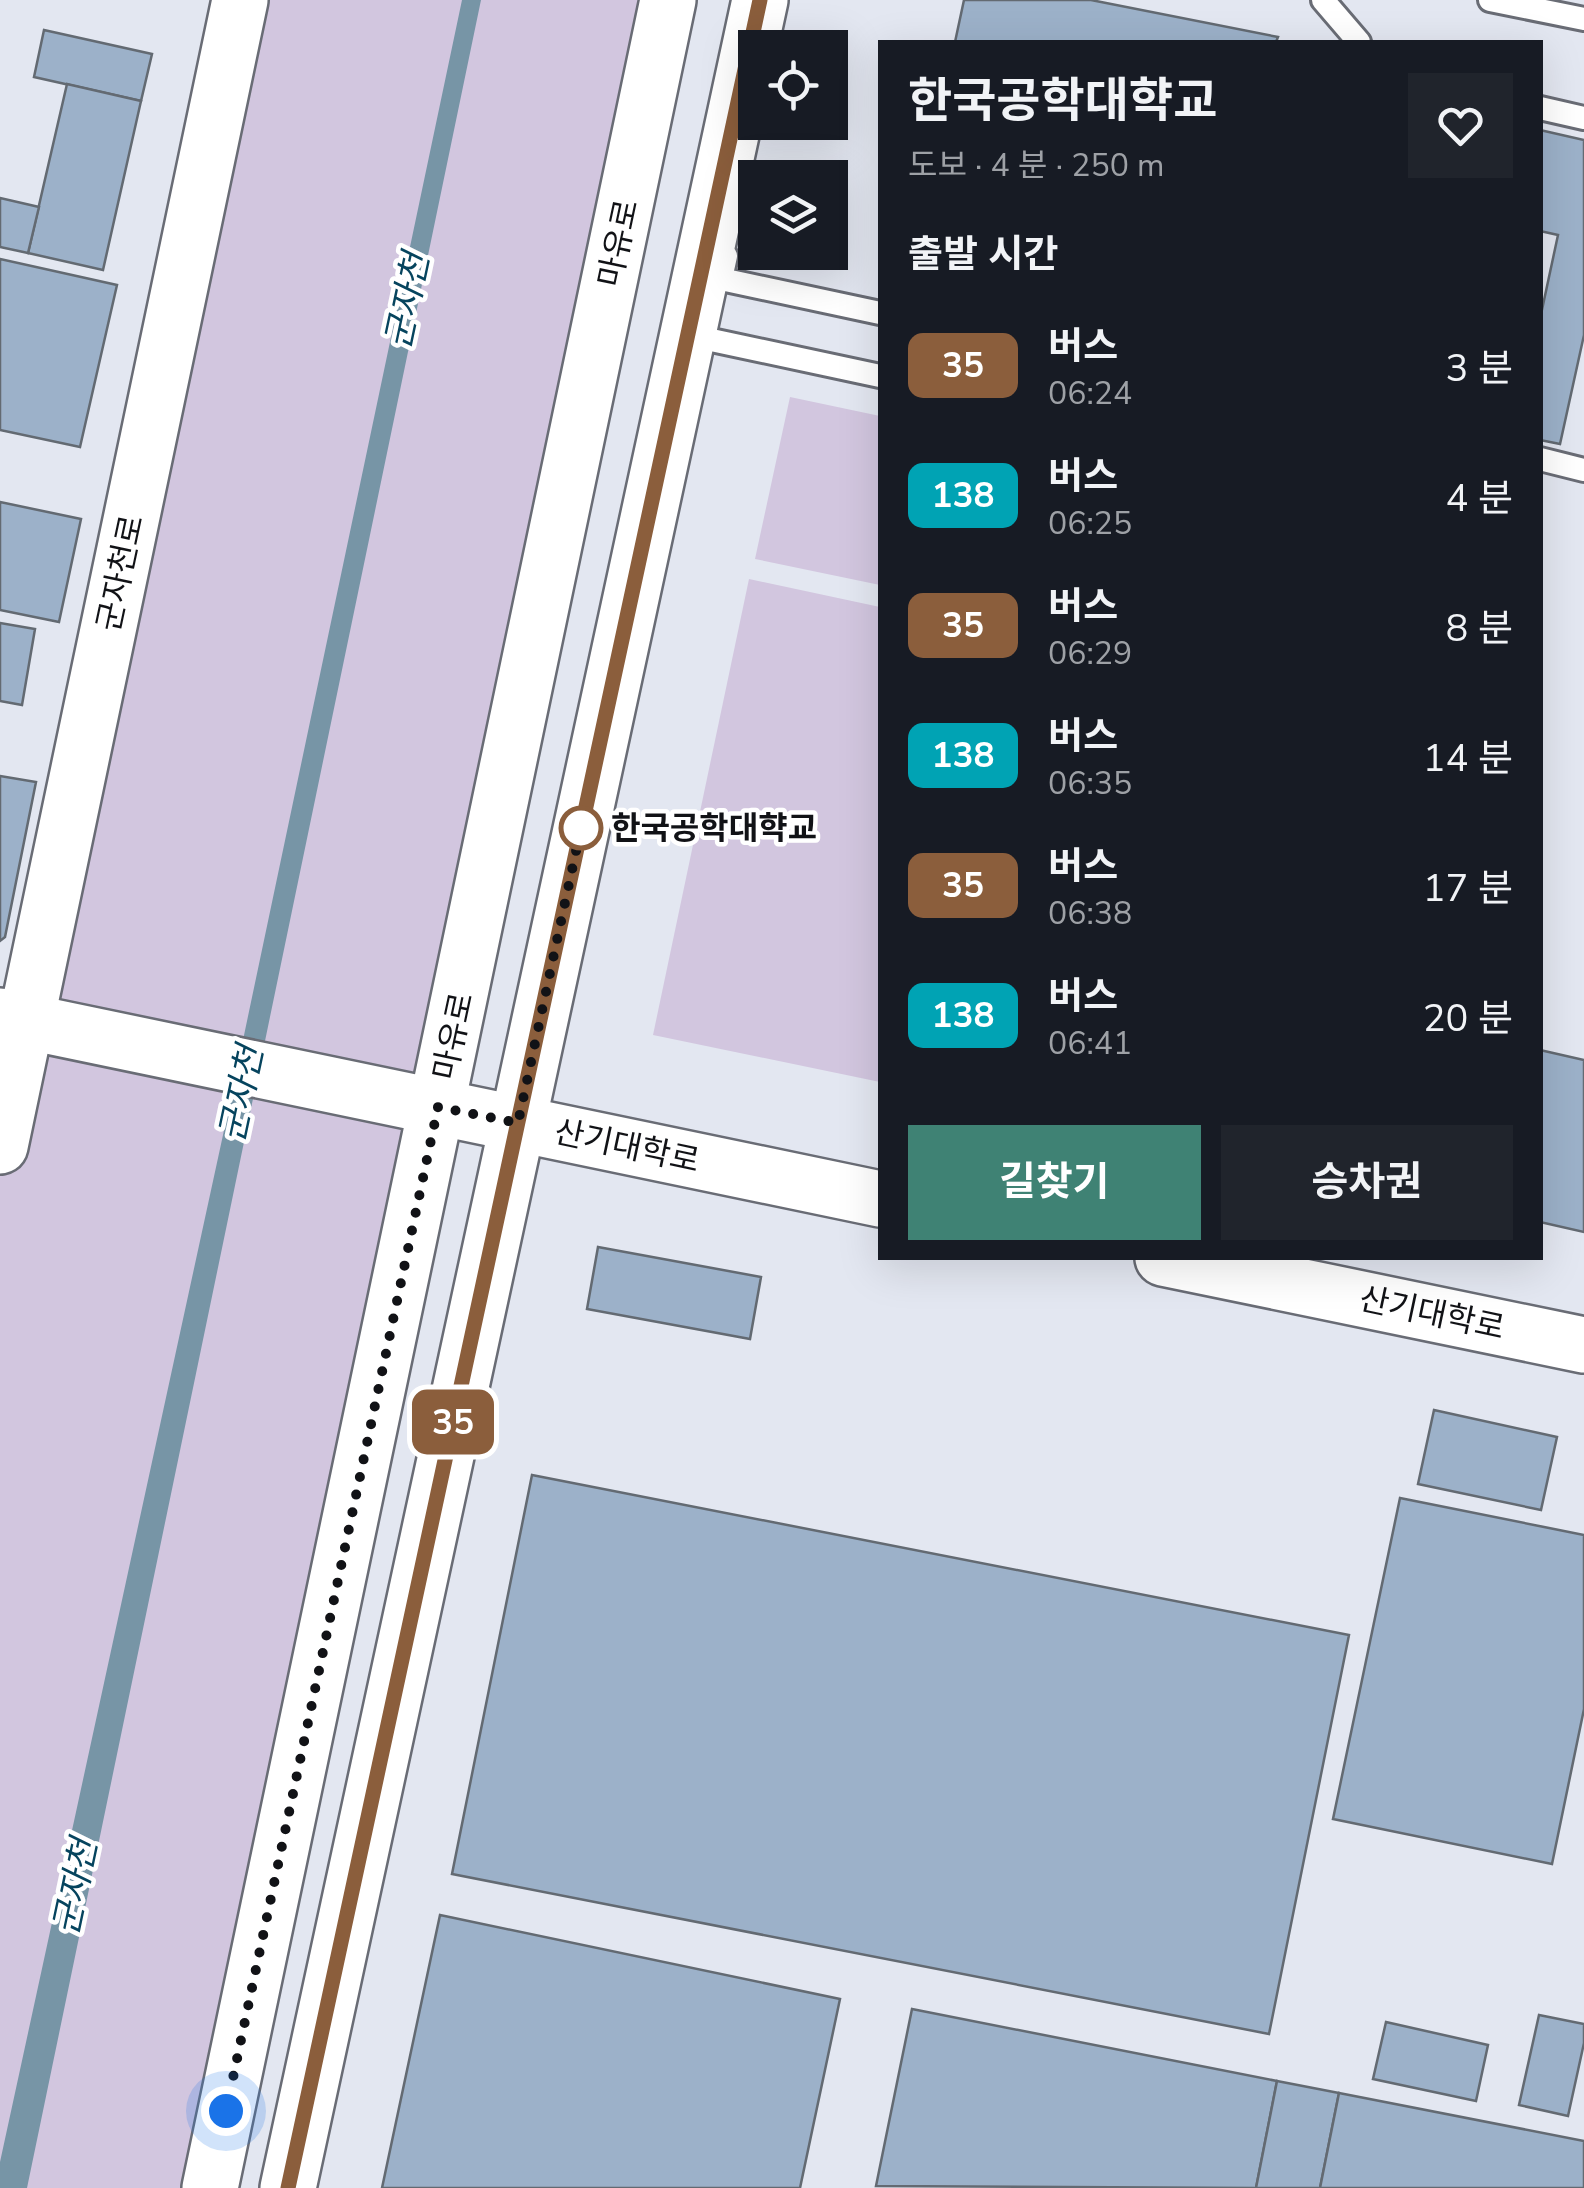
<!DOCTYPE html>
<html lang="ko">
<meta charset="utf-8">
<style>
:root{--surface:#171b24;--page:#20242c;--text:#f1f3f6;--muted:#9ea1a6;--accent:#3f8274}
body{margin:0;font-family:"Nunito Sans","Noto Sans KR",sans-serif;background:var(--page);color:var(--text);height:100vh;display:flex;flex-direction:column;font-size:38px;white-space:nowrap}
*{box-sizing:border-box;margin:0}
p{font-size:32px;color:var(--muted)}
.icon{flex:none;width:55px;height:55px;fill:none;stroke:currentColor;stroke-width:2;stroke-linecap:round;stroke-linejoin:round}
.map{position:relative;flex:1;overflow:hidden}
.drawer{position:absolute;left:878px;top:40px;width:665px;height:1220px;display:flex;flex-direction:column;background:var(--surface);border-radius:0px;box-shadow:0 10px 40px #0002}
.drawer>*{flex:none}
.badge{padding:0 20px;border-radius:15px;font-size:35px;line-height:65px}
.fabs{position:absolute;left:738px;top:30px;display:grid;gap:20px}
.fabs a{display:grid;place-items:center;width:110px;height:110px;border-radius:0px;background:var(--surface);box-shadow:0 10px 40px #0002;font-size:50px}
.you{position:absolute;width:50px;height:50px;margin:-25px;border:8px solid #fff;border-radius:50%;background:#1a73e8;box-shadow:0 0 0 15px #1a73e833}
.map>.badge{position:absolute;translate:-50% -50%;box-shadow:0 0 0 5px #fff}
h2{padding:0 30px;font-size:38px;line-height:90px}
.round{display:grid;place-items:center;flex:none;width:105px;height:105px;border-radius:0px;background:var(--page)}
.head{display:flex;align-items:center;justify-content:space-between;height:170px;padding:0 30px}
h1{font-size:48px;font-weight:700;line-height:75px}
.primary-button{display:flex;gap:20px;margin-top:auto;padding:20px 30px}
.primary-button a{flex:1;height:115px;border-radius:0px;background:var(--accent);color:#fff;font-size:40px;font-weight:700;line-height:115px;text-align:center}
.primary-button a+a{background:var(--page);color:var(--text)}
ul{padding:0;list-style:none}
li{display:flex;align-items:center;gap:30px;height:130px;padding:0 30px}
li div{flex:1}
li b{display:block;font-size:38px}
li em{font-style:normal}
li .badge{min-width:110px;font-weight:700;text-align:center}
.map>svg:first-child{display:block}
</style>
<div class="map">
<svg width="1584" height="2188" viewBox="0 0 1584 2188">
<rect width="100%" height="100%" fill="#e3e7f1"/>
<g fill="#d2c6df">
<path d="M 239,0 L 667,0 L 210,2188 L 0,2188 L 0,1146 Z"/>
<path d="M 790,397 L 880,416 L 880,585 L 755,559 Z"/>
<path d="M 749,579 L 880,607 L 880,1082 L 653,1035 Z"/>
</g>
<path fill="#7795a6" d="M 462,0 L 481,0 L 27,2188 L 0,2188 L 0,2162 L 223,1135 Z"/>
<g fill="#9cb1c9" stroke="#636a72" stroke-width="2.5">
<path d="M 964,0 L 1091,0 L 1278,37 L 1276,42 L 955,42 Z"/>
<path d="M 44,30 L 152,54 L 141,101 L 34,77 Z"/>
<path d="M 67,84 L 141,101 L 103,270 L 28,253 Z"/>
<path d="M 1540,130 L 1584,140 L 1584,335 L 1560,444 L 1540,440 L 1540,319 L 1558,235 L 1540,231 Z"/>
<path d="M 0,198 L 39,207 L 28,253 L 0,247 Z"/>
<path d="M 0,259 L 117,285 L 80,447 L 0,430 Z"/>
<path d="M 0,502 L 81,519 L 59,622 L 0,610 Z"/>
<path d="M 0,623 L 35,629 L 22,705 L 0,701 Z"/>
<path d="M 0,776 L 36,782 L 5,937 L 0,941 Z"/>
<path d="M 1540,1050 L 1584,1060 L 1584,1232 L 1540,1222 Z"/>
<path d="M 598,1247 L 761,1277 L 750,1339 L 587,1309 Z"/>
<path d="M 1434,1410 L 1557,1437 L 1541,1510 L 1418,1484 Z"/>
<path d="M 532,1475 L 1349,1635 L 1269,2034 L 452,1874 Z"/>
<path d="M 1400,1498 L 1584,1535 L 1584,1709 L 1552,1864 L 1333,1819 Z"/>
<path d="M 440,1915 L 840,1999 L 800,2188 L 382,2188 Z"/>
<path d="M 912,2009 L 1277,2081 L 1256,2188 L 876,2186 Z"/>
<path d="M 1539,2015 L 1584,2024 L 1584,2043 L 1568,2116 L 1519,2105 Z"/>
<path d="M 1386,2022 L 1488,2045 L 1476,2101 L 1373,2079 Z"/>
<path d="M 1277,2081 L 1339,2093 L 1320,2188 L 1256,2188 Z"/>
<path d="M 1339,2093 L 1584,2141 L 1584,2188 L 1320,2188 Z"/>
</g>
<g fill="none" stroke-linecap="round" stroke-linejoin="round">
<g stroke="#696c75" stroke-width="28">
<g id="lane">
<path d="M 1323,0 L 1359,42"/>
<path d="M 1490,0 L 1584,19"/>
<path d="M 1540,108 L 1584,118"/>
<path d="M 726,256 L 721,279 L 880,313"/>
<path d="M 688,335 L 880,376"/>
<path d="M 1540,459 L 1584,470"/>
</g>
</g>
<g stroke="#696c75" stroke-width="60">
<g id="secondary">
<path d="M 0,1016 L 880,1199"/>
<path d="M 0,1146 L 240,0"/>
<path d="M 1163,1258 L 1584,1345"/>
<path d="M 210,2188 L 668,0"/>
<path d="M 288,2188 L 760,0"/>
</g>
</g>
<use href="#lane" stroke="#fff" stroke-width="22"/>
<use href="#secondary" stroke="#fff" stroke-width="55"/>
</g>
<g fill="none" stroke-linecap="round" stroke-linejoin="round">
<g stroke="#fff" stroke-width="22">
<path id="line" d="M 288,2188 L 760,0"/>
</g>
<use href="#line" stroke="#8b5e3c" stroke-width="15"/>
<path stroke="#111216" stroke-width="10" stroke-dasharray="0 18" d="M 226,2111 L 438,1107 L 518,1123 L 582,823 L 581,828"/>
</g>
<circle fill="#fff" stroke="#8b5e3c" stroke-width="5" cx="581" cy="828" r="20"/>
<g text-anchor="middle" stroke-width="9" stroke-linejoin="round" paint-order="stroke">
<g font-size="32" fill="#111216" stroke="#fff">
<text transform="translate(618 243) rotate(-78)" y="11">마유로</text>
<text transform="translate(120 573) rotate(-78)" y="11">군자천로</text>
<text transform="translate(453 1036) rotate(-78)" y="11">마유로</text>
<text transform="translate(627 1146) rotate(12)" y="11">산기대학로</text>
<text transform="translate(1432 1313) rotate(12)" y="11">산기대학로</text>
</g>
<g font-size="32" font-weight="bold" fill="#111216" stroke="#fff" text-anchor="start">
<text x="611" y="839">한국공학대햑교</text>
</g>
<g font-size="35" font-style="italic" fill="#06445e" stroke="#fff">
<text transform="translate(407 301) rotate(-78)" y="12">군자천</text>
<text transform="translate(241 1094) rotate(-78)" y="12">군자천</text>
<text transform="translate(75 1887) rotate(-78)" y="12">군자천</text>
</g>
</g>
</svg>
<div class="fabs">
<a><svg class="icon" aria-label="locate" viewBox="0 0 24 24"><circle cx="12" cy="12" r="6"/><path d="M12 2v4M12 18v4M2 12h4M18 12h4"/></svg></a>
<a><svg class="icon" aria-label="layers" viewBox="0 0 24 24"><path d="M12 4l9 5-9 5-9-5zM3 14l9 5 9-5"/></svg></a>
</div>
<div class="you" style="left:226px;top:2111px"></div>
<b class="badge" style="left:453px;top:1422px;background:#8b5e3c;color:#fff">35</b>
<section class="drawer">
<div class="head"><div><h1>한국공학대햑교</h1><p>도보 · 4 분 · 250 m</p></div><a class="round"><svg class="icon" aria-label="heart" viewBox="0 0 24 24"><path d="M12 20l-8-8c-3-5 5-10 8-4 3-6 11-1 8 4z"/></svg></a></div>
<h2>출발 시간</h2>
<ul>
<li><span class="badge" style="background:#8b5e3c;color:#fff">35</span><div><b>버스</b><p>06:24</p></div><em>3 분</em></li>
<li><span class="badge" style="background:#00a3b4;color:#fff">138</span><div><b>버스</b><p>06:25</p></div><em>4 분</em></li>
<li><span class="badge" style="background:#8b5e3c;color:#fff">35</span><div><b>버스</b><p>06:29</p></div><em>8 분</em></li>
<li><span class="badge" style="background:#00a3b4;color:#fff">138</span><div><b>버스</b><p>06:35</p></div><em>14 분</em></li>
<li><span class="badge" style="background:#8b5e3c;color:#fff">35</span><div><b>버스</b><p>06:38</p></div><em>17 분</em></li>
<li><span class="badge" style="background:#00a3b4;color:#fff">138</span><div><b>버스</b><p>06:41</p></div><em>20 분</em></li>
</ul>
<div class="primary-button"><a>길찾기</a><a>승차권</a></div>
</section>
</div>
